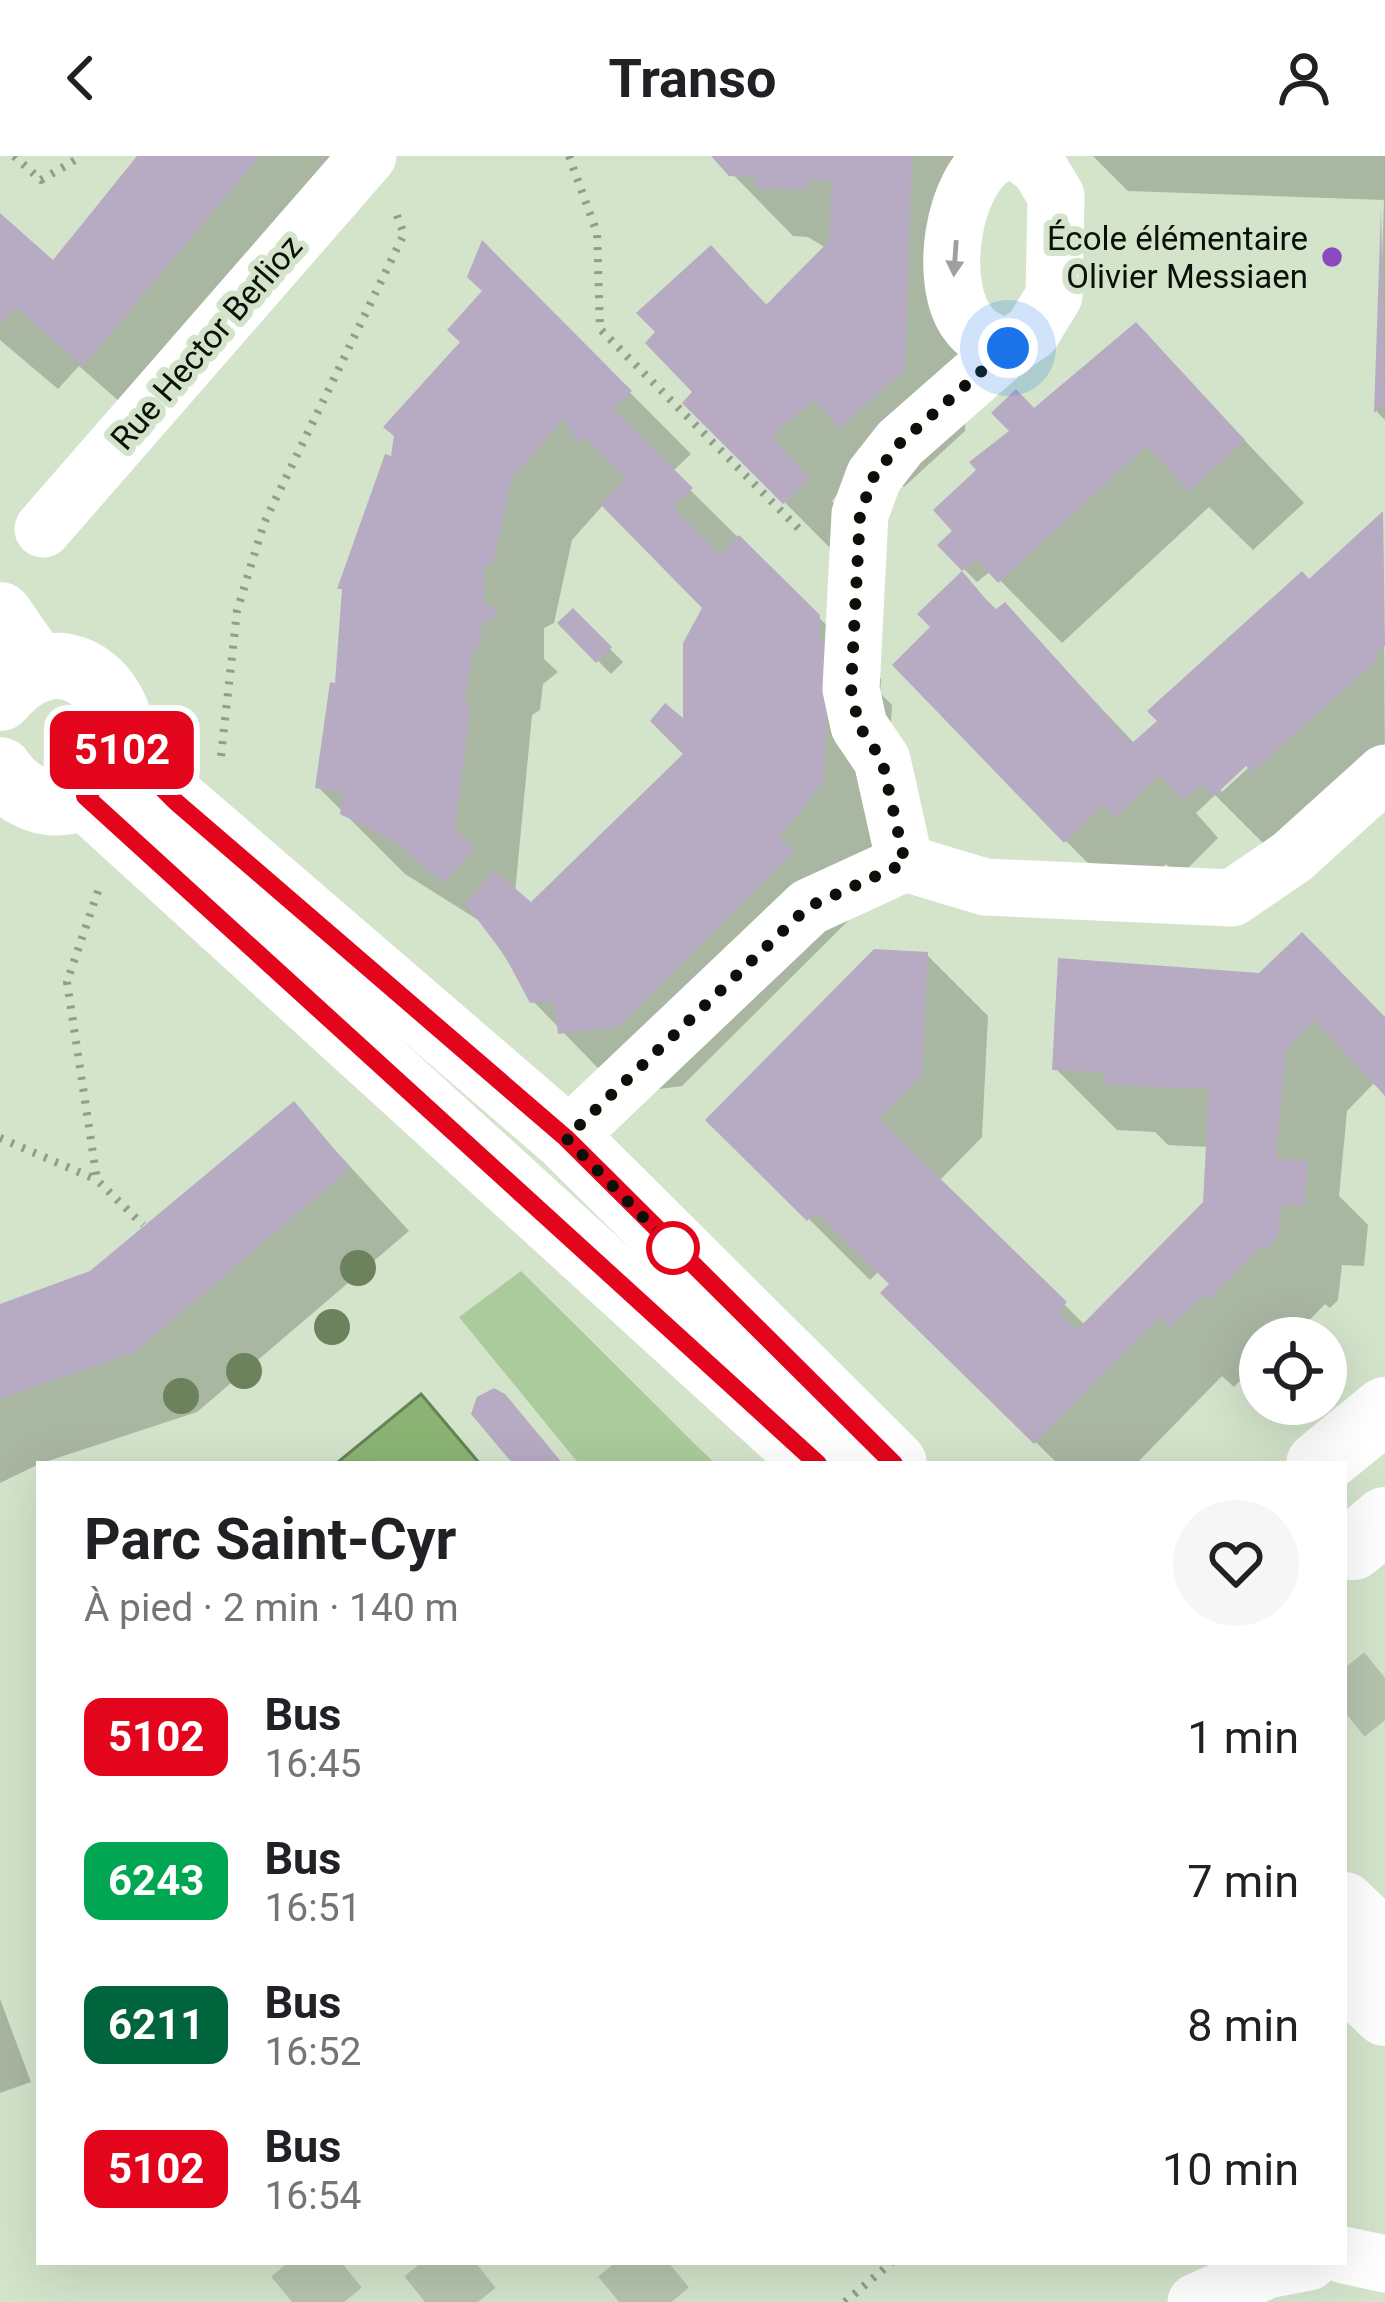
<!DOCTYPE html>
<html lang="fr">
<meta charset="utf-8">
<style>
:root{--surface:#fff;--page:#f6f6f6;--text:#202124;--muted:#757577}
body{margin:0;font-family:Roboto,sans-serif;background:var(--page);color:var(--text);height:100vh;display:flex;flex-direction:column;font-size:45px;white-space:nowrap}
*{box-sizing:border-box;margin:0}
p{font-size:39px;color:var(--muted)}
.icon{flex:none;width:66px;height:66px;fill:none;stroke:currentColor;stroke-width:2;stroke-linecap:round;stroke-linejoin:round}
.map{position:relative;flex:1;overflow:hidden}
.details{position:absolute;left:36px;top:1305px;width:1311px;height:804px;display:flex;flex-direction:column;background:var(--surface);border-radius:0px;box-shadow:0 12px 48px #0002}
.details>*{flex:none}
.badge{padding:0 24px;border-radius:18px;font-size:42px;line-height:78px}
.controls{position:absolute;left:1239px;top:1161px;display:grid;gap:24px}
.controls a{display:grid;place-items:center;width:108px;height:108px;border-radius:50%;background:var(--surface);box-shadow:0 12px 48px #0002;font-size:60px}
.you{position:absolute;width:60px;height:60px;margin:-30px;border:9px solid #fff;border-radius:50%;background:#1a73e8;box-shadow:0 0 0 18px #1a73e833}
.map>.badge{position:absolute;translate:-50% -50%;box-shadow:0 0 0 6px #fff}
.round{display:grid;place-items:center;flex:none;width:126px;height:126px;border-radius:63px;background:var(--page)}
.overview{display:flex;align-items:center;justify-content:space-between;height:204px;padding:0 48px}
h1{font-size:57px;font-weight:700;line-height:90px}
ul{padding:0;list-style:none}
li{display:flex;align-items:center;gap:36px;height:144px;padding:0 48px}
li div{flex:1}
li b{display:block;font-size:45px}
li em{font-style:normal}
li .badge{min-width:132px;font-weight:700;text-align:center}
header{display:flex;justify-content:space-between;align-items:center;height:156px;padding:0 48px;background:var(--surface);font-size:54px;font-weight:700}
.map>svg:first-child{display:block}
</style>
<header><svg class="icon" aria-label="back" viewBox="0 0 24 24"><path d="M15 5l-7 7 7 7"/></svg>Transo<svg class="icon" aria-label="person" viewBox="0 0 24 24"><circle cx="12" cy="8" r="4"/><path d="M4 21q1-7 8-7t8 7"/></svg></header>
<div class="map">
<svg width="1385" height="2146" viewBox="0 0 1385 2146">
<rect width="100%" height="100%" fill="#d4e4cb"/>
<path fill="#accb9c" d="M 521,1115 L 701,1294 L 716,1308 L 579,1308 L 459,1161 Z"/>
<path fill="#8bb474" stroke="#658354" stroke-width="3" d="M 421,1238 L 480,1308 L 338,1306 Z"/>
<g fill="#0003" fill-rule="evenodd">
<path d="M 144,0 L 337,0 L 146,269 L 79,210 L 58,233 L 0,184 L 0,63 L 54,109 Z"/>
<path d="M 715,0 L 1025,0 L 974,15 L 965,275 L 904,331 L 876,304 L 842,332 L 832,345 L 869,386 L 846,408 L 686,247 L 697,236 L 711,93 L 769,151 L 826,92 L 808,81 L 793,80 Z"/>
<path d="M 1093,0 L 1385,0 L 1385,264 L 1377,256 L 1384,44 L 1128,35 Z"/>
<path d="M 483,89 L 691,298 L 672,316 L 881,523 L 880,537 L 892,549 L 884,689 L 853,760 L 682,930 L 623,938 L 533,845 L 483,767 L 405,718 L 318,631 L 393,305 L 463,186 L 486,135 ZM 604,348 L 706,452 L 686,569 L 687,598 L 531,750 L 515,737 L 532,559 L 540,554 L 543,528 L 558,516 L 544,503 L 544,472 L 554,467 L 572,384 Z"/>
<path d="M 1136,170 L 1304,347 L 1253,394 L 1209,351 L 1062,487 L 991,415 L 977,426 L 941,390 L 956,376 L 1034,255 Z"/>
<path d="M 1383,359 L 1385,614 L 1276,700 L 1215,639 L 1196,657 L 1218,682 L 1179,721 L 1166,708 L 1127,746 L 1066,685 L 934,471 L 962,420 L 998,455 L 1005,450 L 1135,588 ZM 1255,598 L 1259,602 L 1222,636 L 1218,632 Z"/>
<path d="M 573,456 L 623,506 L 611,518 L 561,467 Z"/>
<path d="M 927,799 L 988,860 L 982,981 L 939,1025 L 1086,1170 L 1206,1047 L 1209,991 L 1168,989 L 1155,976 L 1117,974 L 1056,913 L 1061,806 L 1385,864 L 1385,935 L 1376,925 L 1347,955 L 1339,1040 L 1368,1069 L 1364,1110 L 1342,1109 L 1338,1144 L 1330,1152 L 1325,1148 L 1292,1182 L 1260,1182 L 1260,1204 L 1234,1231 L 1222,1220 L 1136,1308 L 1058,1308 L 884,1137 L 893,1129 L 879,1115 L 870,1124 L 710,964 Z"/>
<path d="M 294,949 L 409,1075 L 197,1256 L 39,1308 L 0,1327 L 0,1151 L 92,1117 Z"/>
<path d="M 0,1843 L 31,1926 L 0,1937 Z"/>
</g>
<g fill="#b7abc4">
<path d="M 137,0 L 260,0 L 83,210 L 16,151 L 0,169 L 0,57 L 53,104 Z"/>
<path d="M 711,0 L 912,0 L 905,213 L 840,272 L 814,244 L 781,271 L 773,282 L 810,323 L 783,348 L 682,247 L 692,236 L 645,187 L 655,176 L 636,157 L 711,89 L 766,149 L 829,85 L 832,25 L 807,24 L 806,34 L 755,32 L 756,21 L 729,20 Z"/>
<path d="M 1381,51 L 1385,248 L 1374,257 Z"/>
<path d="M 482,84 L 632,235 L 613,253 L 693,332 L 673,351 L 720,398 L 739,379 L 820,459 L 819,485 L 832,485 L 823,627 L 779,681 L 794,696 L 620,870 L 558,878 L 554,845 L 530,847 L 505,800 L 465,747 L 495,715 L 531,746 L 683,598 L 650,565 L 665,547 L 683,562 L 683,487 L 702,452 L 600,348 L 626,323 L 585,281 L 577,286 L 564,262 L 512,322 L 493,406 L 484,411 L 484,448 L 498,452 L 495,462 L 482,467 L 479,492 L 472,498 L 465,546 L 470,554 L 455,673 L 474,693 L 444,727 L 395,686 L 340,658 L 343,636 L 315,632 L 330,526 L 335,527 L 342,433 L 337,433 L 385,298 L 391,300 L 394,280 L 383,271 L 460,186 L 447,174 L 482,135 L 467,121 Z"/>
<path d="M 1136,166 L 1245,284 L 1189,335 L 1147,290 L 998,427 L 977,404 L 962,415 L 937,389 L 952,375 L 933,354 L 976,314 L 969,306 L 1009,275 L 991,257 L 1016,233 L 1034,252 Z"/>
<path d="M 1383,355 L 1385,490 L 1374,500 L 1377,504 L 1252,616 L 1246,610 L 1213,641 L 1201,628 L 1183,644 L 1159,619 L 1115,662 L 1103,649 L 1064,687 L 892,509 L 930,471 L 917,458 L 962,415 L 995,454 L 1005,446 L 1132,587 L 1157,565 L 1147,555 L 1302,415 L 1309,423 Z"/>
<path d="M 573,452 L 612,491 L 596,507 L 557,467 Z"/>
<path d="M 1302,776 L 1385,861 L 1385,940 L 1315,864 L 1286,893 L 1276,1002 L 1308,1005 L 1304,1050 L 1282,1049 L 1277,1083 L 1266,1093 L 1262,1089 L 1208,1144 L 1203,1139 L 1170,1172 L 1159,1161 L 1034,1288 L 880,1137 L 889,1128 L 816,1056 L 807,1065 L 705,964 L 874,793 L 928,796 L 922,919 L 879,963 L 1067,1146 L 1058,1156 L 1077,1174 L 1203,1046 L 1209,933 L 1104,929 L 1105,916 L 1052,914 L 1058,802 L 1259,817 Z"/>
<path d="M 294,945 L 350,1012 L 135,1196 L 0,1243 L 0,1148 L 90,1115 Z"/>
<path d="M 494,1232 L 505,1238 L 563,1308 L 513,1308 L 471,1258 L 477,1241 Z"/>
</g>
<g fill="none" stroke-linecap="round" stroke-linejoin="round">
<g stroke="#b6c4ae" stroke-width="66" stroke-dasharray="66 33" stroke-linecap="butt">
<path d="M 1344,1555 L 1385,1522"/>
<path d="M 292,2146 L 341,2106"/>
<path d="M 425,2146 L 475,2106"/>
<path d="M 619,2146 L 668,2106"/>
</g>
<g stroke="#919e8a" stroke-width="8" stroke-dasharray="3 9" stroke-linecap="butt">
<path d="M 14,0 L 41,24 L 82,0"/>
<path d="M 569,0 L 597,77 L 600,173 L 800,374"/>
<path d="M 221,600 L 237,455 L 264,367 L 404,78 L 396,57"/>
<path d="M 98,735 L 67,826 L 97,1024 L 143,1069"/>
<path d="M 0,982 L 95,1023"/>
<path d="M 845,2146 L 892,2106"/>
</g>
<g stroke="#fff" stroke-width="57">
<path d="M 995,0 C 952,26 938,126 967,166 C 977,181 992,186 1008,192 L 1032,176 L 1054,140 L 1056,40 L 1040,13 L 1024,0"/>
<path d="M 43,373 L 368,0"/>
<path d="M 905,707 L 882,604 L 859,570 L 851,533 L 860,358 L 874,320 L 900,287 L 1008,192"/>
<path d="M 566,982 L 809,751 L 905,707 L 985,731 L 1232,742 L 1292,701 L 1385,617"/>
<path d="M 1344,2099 L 1385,2108"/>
<path d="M 1196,2146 L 1267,2114 L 1309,2106"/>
</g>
<g stroke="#fff" stroke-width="66">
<path d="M 0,459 L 38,514"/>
<path d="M 0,542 C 92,434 188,632 63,646 C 37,649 14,635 0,614"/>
<path d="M 123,593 L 176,646 L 566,982 L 894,1308"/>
<path d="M 85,640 L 818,1308"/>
<path d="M 1344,1749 L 1385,1789"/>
<path d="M 1344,1817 L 1385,1857"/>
</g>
<g stroke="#fff" stroke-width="66">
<path d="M 1319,1308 L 1385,1254"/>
<path d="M 1353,1391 L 1385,1364"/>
</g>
</g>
<g fill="#6c825d">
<circle cx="358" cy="1112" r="18"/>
<circle cx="332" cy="1171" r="18"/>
<circle cx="244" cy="1215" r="18"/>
<circle cx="181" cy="1240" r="18"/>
</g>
<defs><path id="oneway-solid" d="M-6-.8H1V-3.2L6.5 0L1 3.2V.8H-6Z" transform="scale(3)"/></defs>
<use fill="#9da09c" href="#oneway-solid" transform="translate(955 102) rotate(94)"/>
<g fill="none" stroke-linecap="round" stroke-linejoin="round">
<g stroke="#fff" stroke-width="27">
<path id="line" d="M 818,1308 L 85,640 L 116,613 L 123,593 L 176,646 L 566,982 L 894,1308"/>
</g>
<use href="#line" stroke="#e3051b" stroke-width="18"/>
<path stroke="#0b1108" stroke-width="12" stroke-dasharray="0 21.6" d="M 673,1092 L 566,982 L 808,751 L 905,707 L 882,604 L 859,570 L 851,533 L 860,358 L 874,320 L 900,287 L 1008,192"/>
</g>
<circle fill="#8b4bc0" stroke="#d4e4cb" stroke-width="4.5" cx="1332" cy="101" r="12"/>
<circle fill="#fff" stroke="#e3051b" stroke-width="6" cx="673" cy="1092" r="24"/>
<g text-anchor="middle" stroke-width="12" stroke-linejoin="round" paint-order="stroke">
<g font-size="33" fill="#0b1108" stroke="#d4e4cb" text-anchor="end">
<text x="1308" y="94">École élémentaire<tspan x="1308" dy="38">Olivier Messiaen</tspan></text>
</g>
<g font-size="33" fill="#0b1108" stroke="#d4e4cb">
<text transform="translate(206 186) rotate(-49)" y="12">Rue Hector Berlioz</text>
</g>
</g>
</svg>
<div class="controls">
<a><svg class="icon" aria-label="locate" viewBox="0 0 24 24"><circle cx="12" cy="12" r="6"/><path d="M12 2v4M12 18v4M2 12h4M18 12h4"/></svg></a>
</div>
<div class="you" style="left:1008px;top:192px"></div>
<b class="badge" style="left:122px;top:594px;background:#e3051b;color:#fff">5102</b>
<section class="details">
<div class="overview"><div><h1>Parc Saint-Cyr</h1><p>À pied · 2 min · 140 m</p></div><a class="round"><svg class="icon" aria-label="heart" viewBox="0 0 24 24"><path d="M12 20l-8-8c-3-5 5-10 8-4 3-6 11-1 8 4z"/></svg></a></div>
<ul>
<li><span class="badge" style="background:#e3051b;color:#fff">5102</span><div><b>Bus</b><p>16:45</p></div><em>1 min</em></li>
<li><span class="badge" style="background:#00a651;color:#fff">6243</span><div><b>Bus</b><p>16:51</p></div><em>7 min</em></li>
<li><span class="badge" style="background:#00643c;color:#fff">6211</span><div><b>Bus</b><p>16:52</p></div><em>8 min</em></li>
<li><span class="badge" style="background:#e3051b;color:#fff">5102</span><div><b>Bus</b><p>16:54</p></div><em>10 min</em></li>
</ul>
</section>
</div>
